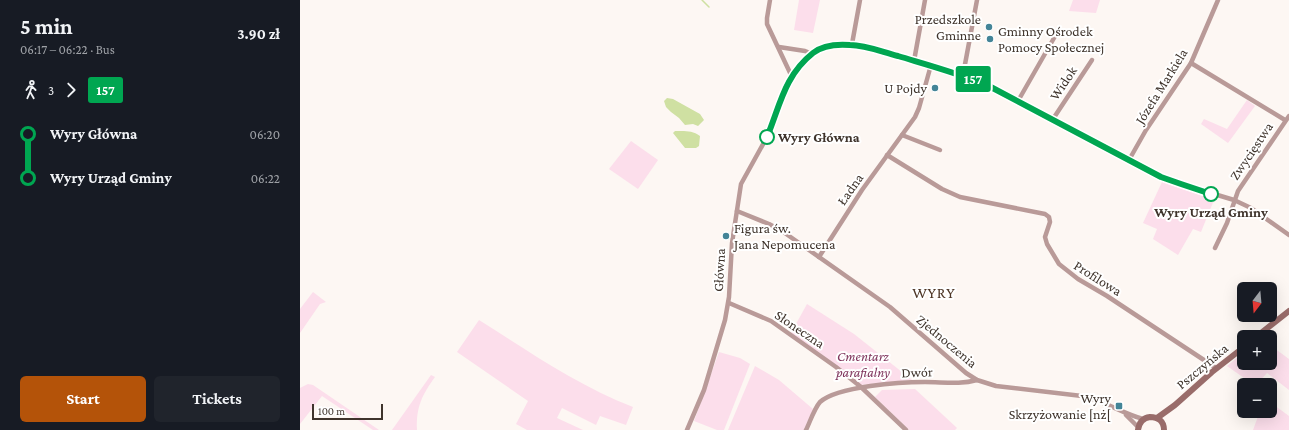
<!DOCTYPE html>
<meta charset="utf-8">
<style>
:root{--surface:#171b24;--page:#20242c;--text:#f1f3f6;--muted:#9ea1a6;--accent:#b45309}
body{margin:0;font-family:"Crimson Pro",serif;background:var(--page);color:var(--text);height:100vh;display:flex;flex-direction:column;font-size:15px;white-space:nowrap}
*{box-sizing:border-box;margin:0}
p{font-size:13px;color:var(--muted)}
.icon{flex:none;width:22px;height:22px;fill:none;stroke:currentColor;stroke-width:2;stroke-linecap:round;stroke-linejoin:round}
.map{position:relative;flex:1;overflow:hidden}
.sheet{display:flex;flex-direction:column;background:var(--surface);width:300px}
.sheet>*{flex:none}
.badge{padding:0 8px;border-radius:3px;font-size:14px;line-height:26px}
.needle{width:26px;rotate:196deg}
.tools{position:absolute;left:937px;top:282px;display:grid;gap:8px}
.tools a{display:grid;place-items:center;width:40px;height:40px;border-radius:6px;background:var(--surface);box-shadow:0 4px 16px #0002;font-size:20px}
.scale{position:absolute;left:12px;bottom:10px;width:71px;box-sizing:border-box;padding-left:4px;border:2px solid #3f342c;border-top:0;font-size:11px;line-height:14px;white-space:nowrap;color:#3f342c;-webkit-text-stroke:3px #fff;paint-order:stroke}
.map>.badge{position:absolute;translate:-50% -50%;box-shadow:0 0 0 2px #fff}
.legs{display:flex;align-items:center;gap:6px;height:44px;padding:0 20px;font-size:13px}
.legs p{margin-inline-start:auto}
.summary{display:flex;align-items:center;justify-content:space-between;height:68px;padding:0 20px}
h1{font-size:22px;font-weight:700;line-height:30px}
.button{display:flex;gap:8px;margin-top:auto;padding:8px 20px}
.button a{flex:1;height:46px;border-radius:6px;background:var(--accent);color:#fff;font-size:16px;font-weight:700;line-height:46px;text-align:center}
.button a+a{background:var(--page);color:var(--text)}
ul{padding:0 20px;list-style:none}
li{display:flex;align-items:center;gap:14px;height:44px;font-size:15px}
li i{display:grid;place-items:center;width:6px;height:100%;margin:0 5px;background:currentColor}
li i::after{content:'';width:10px;height:10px;margin:-5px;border:3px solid;border-radius:50%;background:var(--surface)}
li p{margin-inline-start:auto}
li:first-child i{background:linear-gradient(#0000 50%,currentColor 0)}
li:last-child i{background:linear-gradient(currentColor 50%,#0000 0)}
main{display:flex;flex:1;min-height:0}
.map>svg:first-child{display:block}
</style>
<main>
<section class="sheet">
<div class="summary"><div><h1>5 min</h1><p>06:17 – 06:22 · Bus</p></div><b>3.90 zł</b></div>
<div class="legs"><svg class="icon" aria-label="walk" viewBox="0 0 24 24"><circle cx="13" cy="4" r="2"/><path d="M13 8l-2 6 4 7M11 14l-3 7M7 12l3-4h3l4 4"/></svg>3<svg class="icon" aria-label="forward" viewBox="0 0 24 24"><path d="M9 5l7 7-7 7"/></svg><b class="badge" style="background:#00a651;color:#fff">157</b></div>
<ul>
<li><i style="color:#00a651"></i><b>Wyry Główna</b><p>06:20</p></li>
<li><i style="color:#00a651"></i><b>Wyry Urząd Gminy</b><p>06:22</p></li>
</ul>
<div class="button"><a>Start</a><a>Tickets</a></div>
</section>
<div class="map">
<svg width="989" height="430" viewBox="0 0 989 430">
<rect width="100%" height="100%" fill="#fdf7f3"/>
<g fill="#fcdeeb">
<path d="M 499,0 L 520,0 L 513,33 L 494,30 Z"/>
<path d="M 773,0 L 800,0 L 796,13 L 769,11 Z"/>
<path d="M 947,100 L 955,106 L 928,143 L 901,124 L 904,119 L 927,129 Z"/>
<path d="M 331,141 L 358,160 L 338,189 L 309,169 Z"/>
<path d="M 862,182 L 914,200 L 901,232 L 893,229 L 878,255 L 853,239 L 857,229 L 843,223 Z"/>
<path d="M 13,292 L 26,302 L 20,304 L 0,333 L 0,309 Z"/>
<path d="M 507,304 L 554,334 L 612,380 L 561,385 L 491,333 Z"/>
<path d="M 179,320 C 228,351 278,386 333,407 L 326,425 L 300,416 L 296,425 L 262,408 L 257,418 L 283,430 L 227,430 L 216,424 L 228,401 L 157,352 Z"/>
<path d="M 970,345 L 989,359 L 989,390 L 967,373 L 956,385 L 954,385 L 927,366 L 944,352 L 944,363 L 970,363 Z"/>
<path d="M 419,352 L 440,358 L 450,364 L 424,430 L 417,430 L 394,421 Z"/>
<path d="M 455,366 L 479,380 L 513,409 L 504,430 L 428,430 Z"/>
<path d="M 131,375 L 135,377 C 122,395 116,407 117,430 L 92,430 Z"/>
<path d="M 8,384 L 13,385 L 79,430 L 73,430 L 22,396 L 0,424 L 0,388 Z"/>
<path d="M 615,389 L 657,428 L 655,430 L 609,430 L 575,397 L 582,390 Z"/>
<path d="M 970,402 L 989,416 L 989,430 L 953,430 L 960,411 L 970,411 Z"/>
</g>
<g fill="#cfe0a2">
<path d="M 367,98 L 373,99 L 400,114 L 404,120 L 398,126 L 393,124 L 385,125 L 379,118 L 371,112 L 366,107 L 364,101 Z"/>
<path d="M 375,131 C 384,131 392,130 400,136 L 399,146 L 396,148 L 385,148 L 373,133 Z"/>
</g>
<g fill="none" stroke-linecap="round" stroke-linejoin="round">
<path stroke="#cfe0a2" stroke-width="1.5" d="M 402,0 L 409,7"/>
<g stroke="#b99a98" stroke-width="4.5">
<path d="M 470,0 L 467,18 L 467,24 L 492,77"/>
<path d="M 552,44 L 560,0"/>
<path d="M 479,47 L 505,51 L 512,54"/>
<path d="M 614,61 L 625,0"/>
<path d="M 891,63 L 985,120"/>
<path d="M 663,75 L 677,0"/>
<path d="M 718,101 L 758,31"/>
<path d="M 753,119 L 792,60"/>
<path d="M 602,135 L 640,150"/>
<path d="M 587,155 L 642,189 L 660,197 L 745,214 L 749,217 L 750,222 L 745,237 L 747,244 L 759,264 L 778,279 L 807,296 L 916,368"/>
<path d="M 829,160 L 846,130 L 891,63 L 918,0"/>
<path d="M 437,211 L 469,224 L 482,231 L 590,307 L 666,373 L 677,380 L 696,386 L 782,396 C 805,401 821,413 843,419"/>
<path d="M 915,248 L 927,223 L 938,191 L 989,116"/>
<path d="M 519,257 L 562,190 L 615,117 L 619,108 L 631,65"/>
<path d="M 429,303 L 471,321 L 536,367 L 561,387 L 606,430"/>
<path d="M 826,415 L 838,427"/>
<path d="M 387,430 L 404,390 L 425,320 L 429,297 L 432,243 L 441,184 L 467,137 L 482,95 L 492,77 L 501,65 L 519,50 L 526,46 L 541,45 L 552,44 L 567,47 L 663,75 L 687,85 L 861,177 L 881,184 L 934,200 L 951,208 L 989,235"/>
<path d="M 506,430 C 510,422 514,409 520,402 C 538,386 601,382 625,382 C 643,382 660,385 677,380"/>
</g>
<g stroke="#996c6a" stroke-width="6">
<path d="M 956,337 L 989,311"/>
<path d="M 857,418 L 875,405 L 912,372 L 944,347"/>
<path d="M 838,430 C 839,423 842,418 850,417 C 858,417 864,421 864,430"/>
</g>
</g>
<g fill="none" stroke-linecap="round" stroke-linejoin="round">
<g stroke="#fff" stroke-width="9">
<path id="line-1" d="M 467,137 C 480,106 484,76 513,53 C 523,45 537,44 550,45 C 566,45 582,52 598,56 C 628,65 658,73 687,85 L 861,177 L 881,184 L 911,194"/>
</g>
<use href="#line-1" stroke="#00a651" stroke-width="6"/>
</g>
<g fill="#438497" stroke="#fff" stroke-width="1.5">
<circle cx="689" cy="27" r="4"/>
<circle cx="690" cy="39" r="4"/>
<circle cx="635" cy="88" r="4"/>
<circle cx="426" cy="236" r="4"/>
<rect x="815" y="402" width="8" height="8" rx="2"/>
</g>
<g fill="#fff" stroke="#00a651" stroke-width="2">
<circle cx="467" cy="137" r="7"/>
<circle cx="911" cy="194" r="7"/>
</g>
<g text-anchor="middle" stroke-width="4" stroke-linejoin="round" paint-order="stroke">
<g font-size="14" fill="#3f342c" stroke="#fff" text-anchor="end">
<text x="681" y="24">Przedszkole<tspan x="681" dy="16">Gminne</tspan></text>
<text x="698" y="36" text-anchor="start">Gminny Ośrodek<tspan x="698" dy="16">Pomocy Społecznej</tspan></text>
<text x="627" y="93">U Pojdy</text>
<text x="434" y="233" text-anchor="start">Figura św.<tspan x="434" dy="16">Jana Nepomucena</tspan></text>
<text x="811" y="403">Wyry<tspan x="811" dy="16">Skrzyżowanie [nż[</tspan></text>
</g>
<g font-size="14" fill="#3f342c" stroke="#fff">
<text transform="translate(763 83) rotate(-56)" y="5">Widok</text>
<text transform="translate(861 86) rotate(-58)" y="5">Józefa Markiela</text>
<text transform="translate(951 151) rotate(-56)" y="5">Zwycięstwa</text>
<text transform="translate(550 189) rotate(-55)" y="5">Ładna</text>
<text transform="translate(419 270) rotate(-87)" y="5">Główna</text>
<text transform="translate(798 278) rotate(32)" y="5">Profilowa</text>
<text transform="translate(500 329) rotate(34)" y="5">Słoneczna</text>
<text transform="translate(647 341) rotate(40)" y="5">Zjednoczenia</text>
<text transform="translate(902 366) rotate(-40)" y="5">Pszczyńska</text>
<text transform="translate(617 372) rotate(-2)" y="5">Dwór</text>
</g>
<g font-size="14" font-weight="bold" fill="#3f342c" stroke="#fff" text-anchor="start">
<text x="478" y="142">Wyry Główna</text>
<text x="911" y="217" text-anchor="middle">Wyry Urząd Gminy</text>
</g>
<g font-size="14" font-style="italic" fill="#7f345c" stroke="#fff">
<text x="563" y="361">Cmentarz<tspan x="563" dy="16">parafialny</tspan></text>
</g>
<g font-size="16" letter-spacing="1" fill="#4e3626" stroke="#fff">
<text x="634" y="298">WYRY</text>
</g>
</g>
</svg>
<div class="tools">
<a><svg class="needle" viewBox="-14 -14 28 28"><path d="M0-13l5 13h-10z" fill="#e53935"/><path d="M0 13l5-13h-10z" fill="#9ea1a6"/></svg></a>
<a>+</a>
<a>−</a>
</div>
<div class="scale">100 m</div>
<b class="badge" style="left:673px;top:79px;background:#00a651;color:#fff">157</b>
</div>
</main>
